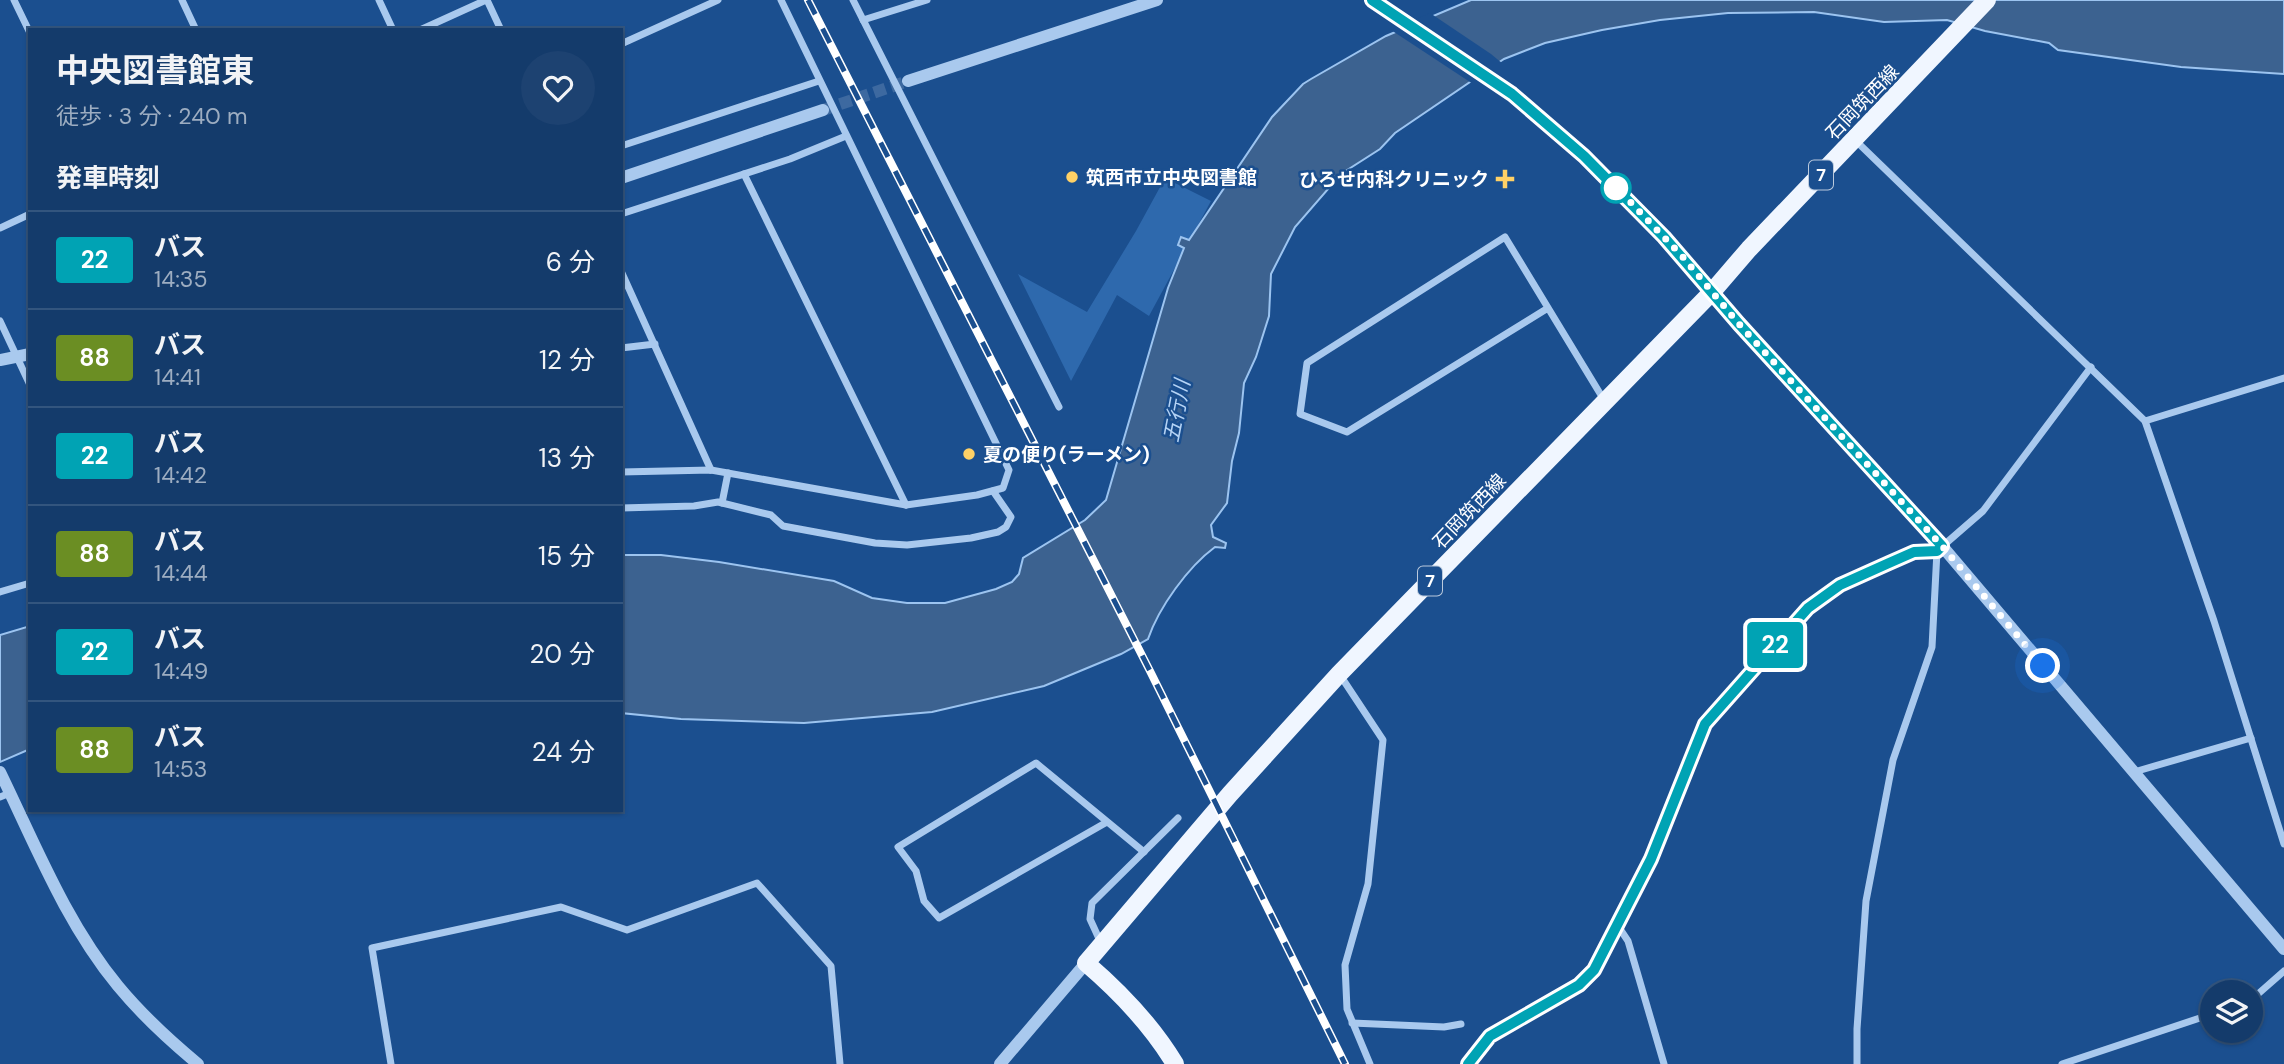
<!DOCTYPE html>
<html lang="ja">
<meta charset="utf-8">
<style>
:root{--surface:#143b6b;--page:#1d4271;--text:#f1f3f6;--muted:#9dadc1;--line:#33557e}
body{margin:0;font-family:"DM Sans","Noto Sans JP",sans-serif;background:var(--page);color:var(--text);height:100vh;display:flex;flex-direction:column;font-size:26px;white-space:nowrap}
*{box-sizing:border-box;margin:0}
p{font-size:23px;color:var(--muted)}
.icon{flex:none;width:38px;height:38px;fill:none;stroke:currentColor;stroke-width:2;stroke-linecap:round;stroke-linejoin:round}
.map{position:relative;flex:1;overflow:hidden}
.side{position:absolute;left:28px;top:28px;width:595px;height:784px;display:flex;flex-direction:column;background:var(--surface);border-radius:0px;box-shadow:0 2px 5px #0004,0 0 0 2px var(--line)}
.side>*{flex:none}
.badge{padding:0 14px;border-radius:5px;font-size:24px;line-height:46px}
.tools{position:absolute;left:2200px;top:980px;display:grid;gap:14px}
.tools a{display:grid;place-items:center;width:63px;height:63px;border-radius:50%;background:var(--surface);box-shadow:0 2px 5px #0004,0 0 0 2px var(--line);font-size:35px}
.you{position:absolute;width:35px;height:35px;margin:-18px;border:5px solid #fff;border-radius:50%;background:#1a73e8;box-shadow:0 0 0 10px #1a73e833}
.map>.badge{position:absolute;translate:-50% -50%;box-shadow:0 0 0 4px #fff}
h2{padding:0 28px;font-size:26px;line-height:63px}
.round{display:grid;place-items:center;flex:none;width:74px;height:74px;border-radius:37px;background:var(--page)}
.headline{display:flex;align-items:center;justify-content:space-between;height:119px;padding:0 28px}
h1{font-size:33px;font-weight:700;line-height:52px}
ul{padding:0;list-style:none}
li{display:flex;align-items:center;gap:21px;height:98px;padding:0 28px;border-top:2px solid var(--line)}
li div{flex:1}
li b{display:block;font-size:26px}
li em{font-style:normal}
li .badge{min-width:77px;font-weight:700;text-align:center}
.map>svg:first-child{display:block}
</style>
<div class="map">
<svg width="2284" height="1064" viewBox="0 0 2284 1064">
<rect width="100%" height="100%" fill="#1b4f8f"/>
<path fill="#2e69ad" d="M 1165,178 L 1211,201 L 1149,316 L 1117,295 L 1071,381 L 1018,274 L 1087,312 L 1136,231 Z"/>
<g fill="#3c6290" stroke="#9cc4f0" stroke-width="2">
<path d="M 1471,0 L 2284,0 L 2284,74 L 2181,67 L 2058,50 L 2049,43 L 1985,31 L 1947,20 L 1884,22 L 1814,12 L 1728,13 L 1660,20 L 1602,30 L 1545,43 L 1504,59 L 1395,133 L 1380,149 L 1341,174 L 1295,227 L 1271,274 L 1269,316 L 1256,357 L 1244,383 L 1239,433 L 1232,461 L 1227,503 L 1211,525 L 1213,537 L 1226,543 L 1225,548 L 1215,547 C 1188,567 1159,607 1148,639 L 1121,654 L 1044,686 L 932,712 L 804,723 L 681,719 L 621,713 L 621,555 L 661,555 L 719,562 L 834,581 L 872,598 L 907,603 L 945,603 L 996,589 L 1012,582 L 1019,574 L 1023,558 L 1085,520 L 1106,500 L 1168,288 L 1184,248 L 1178,245 L 1181,237 L 1189,240 L 1272,117 L 1303,84 L 1311,79 L 1386,36 Z"/>
<path d="M 30,626 L 30,749 L 0,762 L 0,635 Z"/>
</g>
<path fill="#1b4f8f" d="M 1430,13 L 1491,54 L 1503,64 L 1473,84 L 1391,30 Z"/>
<g fill="none" stroke-linecap="round" stroke-linejoin="round">
<path stroke="#3d69a0" stroke-width="12" stroke-dasharray="12 6" stroke-linecap="butt" d="M 823,110 L 908,81"/>
<g stroke="#a9c9ee" stroke-width="7">
<path d="M 14,0 L 30,33"/>
<path d="M 182,0 L 196,30"/>
<path d="M 379,0 L 393,30"/>
<path d="M 487,0 L 501,30"/>
<path d="M 853,0 L 1059,407"/>
<path d="M 863,20 L 927,0"/>
<path d="M 420,30 L 486,0"/>
<path d="M 621,44 L 718,0"/>
<path d="M 1855,140 L 2145,421 L 2214,621 L 2284,844"/>
<path d="M 621,146 L 819,81"/>
<path d="M 744,174 L 906,505"/>
<path d="M 621,214 L 790,159 L 846,136"/>
<path d="M 0,228 L 30,214"/>
<path d="M 621,271 L 711,470"/>
<path d="M 1548,308 L 1347,432 L 1300,414 L 1307,363 L 1505,237 L 1604,400"/>
<path d="M 0,321 L 30,385"/>
<path d="M 621,348 L 655,344"/>
<path d="M 2145,421 L 2284,378"/>
<path d="M 621,472 L 711,470 L 906,505 L 977,495 L 1003,488 L 1009,470 L 781,0"/>
<path d="M 722,503 L 728,473"/>
<path d="M 621,508 L 694,506 L 718,502 L 771,515 L 783,526 L 875,543 L 907,545 L 971,538 L 998,532 L 1006,527 L 1011,517 L 993,491"/>
<path d="M 0,592 L 30,583"/>
<path d="M 1340,675 L 1383,740 L 1368,884 L 1345,965 L 1347,1009 L 1370,1064"/>
<path d="M 2134,772 L 2251,738"/>
<path d="M 0,797 L 10,793"/>
<path d="M 1107,822 L 939,918 L 924,901 L 916,871 L 898,847 L 1036,763 L 1144,852"/>
<path d="M 1618,926 L 1628,941 L 1664,1064"/>
<path d="M 1101,943 L 1090,919 L 1092,903 L 1178,818"/>
<path d="M 2250,1001 L 2284,971"/>
<path d="M 1352,1023 L 1444,1027 L 1461,1024"/>
<path d="M 391,1064 L 372,948 L 561,907 L 627,930 L 757,883 L 831,966 L 840,1064"/>
<path d="M 1468,1064 L 1490,1036 L 1579,985 L 1594,969 L 1651,859 L 1705,724 L 1761,659 L 1808,608 L 1824,595 L 1840,585 L 1914,552 L 1937,551 L 1983,511 L 2091,367"/>
<path d="M 1857,1064 L 1857,1029 L 1866,901 L 1893,760 L 1932,647 L 1937,551"/>
<path d="M 2062,1064 L 2212,1014"/>
</g>
<g stroke="#a9c9ee" stroke-width="12">
<path d="M 1372,0 L 1512,94 L 1584,156 L 1646,217 L 1739,324 L 1942,546 L 2284,949"/>
<path d="M 908,81 L 1157,0"/>
<path d="M 621,178 L 823,110"/>
<path d="M 0,360 L 30,354"/>
<path d="M 0,772 C 35,844 66,923 118,986 C 142,1015 169,1040 198,1064"/>
<path d="M 1000,1064 L 1086,963"/>
</g>
<path stroke="#f0f6ff" stroke-width="18" d="M 1175,1064 C 1151,1024 1121,993 1086,963 L 1230,794 L 1339,674 L 1712,292 L 1749,249 L 1987,0"/>
<g stroke="#fff" stroke-width="8">
<path id="rail" d="M 808,0 L 1150,671 L 1345,1064"/>
</g>
<use href="#rail" stroke="#1b4f8f" stroke-width="5" stroke-dasharray="16" stroke-linecap="butt"/>
</g>
<g fill="none" stroke-linecap="round" stroke-linejoin="round">
<g stroke="#fff" stroke-width="16">
<path id="line" d="M 1372,0 L 1512,94 L 1584,156 L 1664,237 L 1739,324 L 1942,546 L 1937,551 L 1914,552 L 1889,563 L 1840,585 L 1808,608 L 1705,724 L 1651,859 L 1594,970 L 1579,985 L 1490,1036 L 1468,1064"/>
</g>
<use href="#line" stroke="#00a3b4" stroke-width="10"/>
<path stroke="#fff" stroke-width="7" stroke-dasharray="0 12.6" d="M 1616,188 L 1615,186 L 1682,256 L 1739,324 L 1942,546 L 2043,666"/>
</g>
<g fill="#ffd166" stroke="#1b4f8f" stroke-width="2.5">
<circle cx="1072" cy="177" r="7"/>
<path d="M1501.5 168.5h7v7h7v7h-7v7h-7v-7h-7v-7h7z"/>
<circle cx="969" cy="454" r="7"/>
</g>
<circle fill="#fff" stroke="#00a3b4" stroke-width="3.5" cx="1616" cy="188" r="14"/>
<g text-anchor="middle" stroke-width="5" stroke-linejoin="round" paint-order="stroke">
<g fill="#1b4f8f" stroke="#bbcadd" stroke-width="2">
<rect x="1809" y="160.5" width="24" height="29" rx="5"/>
<rect x="1418" y="566.5" width="24" height="29" rx="5"/>
</g>
<g font-size="18" font-weight="bold" fill="#fff">
<text x="1821" y="181">7</text>
<text x="1430" y="587">7</text>
</g>
<g font-size="19" fill="#fff" stroke="#1b4f8f">
<text transform="translate(1862 102) rotate(-46)" y="7">石岡筑西線</text>
<text transform="translate(1469 511) rotate(-46)" y="7">石岡筑西線</text>
</g>
<g font-size="19" font-weight="bold" fill="#fff" stroke="#1b4f8f" text-anchor="start">
<text x="1086" y="184">筑西市立中央図書館</text>
<text x="1489" y="186" text-anchor="end">ひろせ内科クリニック</text>
<text x="983" y="461">夏の便り(ラーメン)</text>
</g>
<g font-size="21" font-style="italic" fill="#b5d3f5" stroke="#1b4f8f">
<text transform="translate(1177 411) rotate(-79)" y="7">五行川</text>
</g>
</g>
</svg>
<div class="tools">
<a><svg class="icon" aria-label="layers" viewBox="0 0 24 24"><path d="M12 4l9 5-9 5-9-5zM3 14l9 5 9-5"/></svg></a>
</div>
<div class="you" style="left:2043px;top:666px"></div>
<b class="badge" style="left:1775px;top:645px;background:#00a3b4;color:#fff">22</b>
<section class="side">
<div class="headline"><div><h1>中央図書館東</h1><p>徒歩 · 3 分 · 240 m</p></div><a class="round"><svg class="icon" aria-label="heart" viewBox="0 0 24 24"><path d="M12 20l-8-8c-3-5 5-10 8-4 3-6 11-1 8 4z"/></svg></a></div>
<h2>発車時刻</h2>
<ul>
<li><span class="badge" style="background:#00a3b4;color:#fff">22</span><div><b>バス</b><p>14:35</p></div><em>6 分</em></li>
<li><span class="badge" style="background:#6b8e23;color:#fff">88</span><div><b>バス</b><p>14:41</p></div><em>12 分</em></li>
<li><span class="badge" style="background:#00a3b4;color:#fff">22</span><div><b>バス</b><p>14:42</p></div><em>13 分</em></li>
<li><span class="badge" style="background:#6b8e23;color:#fff">88</span><div><b>バス</b><p>14:44</p></div><em>15 分</em></li>
<li><span class="badge" style="background:#00a3b4;color:#fff">22</span><div><b>バス</b><p>14:49</p></div><em>20 分</em></li>
<li><span class="badge" style="background:#6b8e23;color:#fff">88</span><div><b>バス</b><p>14:53</p></div><em>24 分</em></li>
</ul>
</section>
</div>
